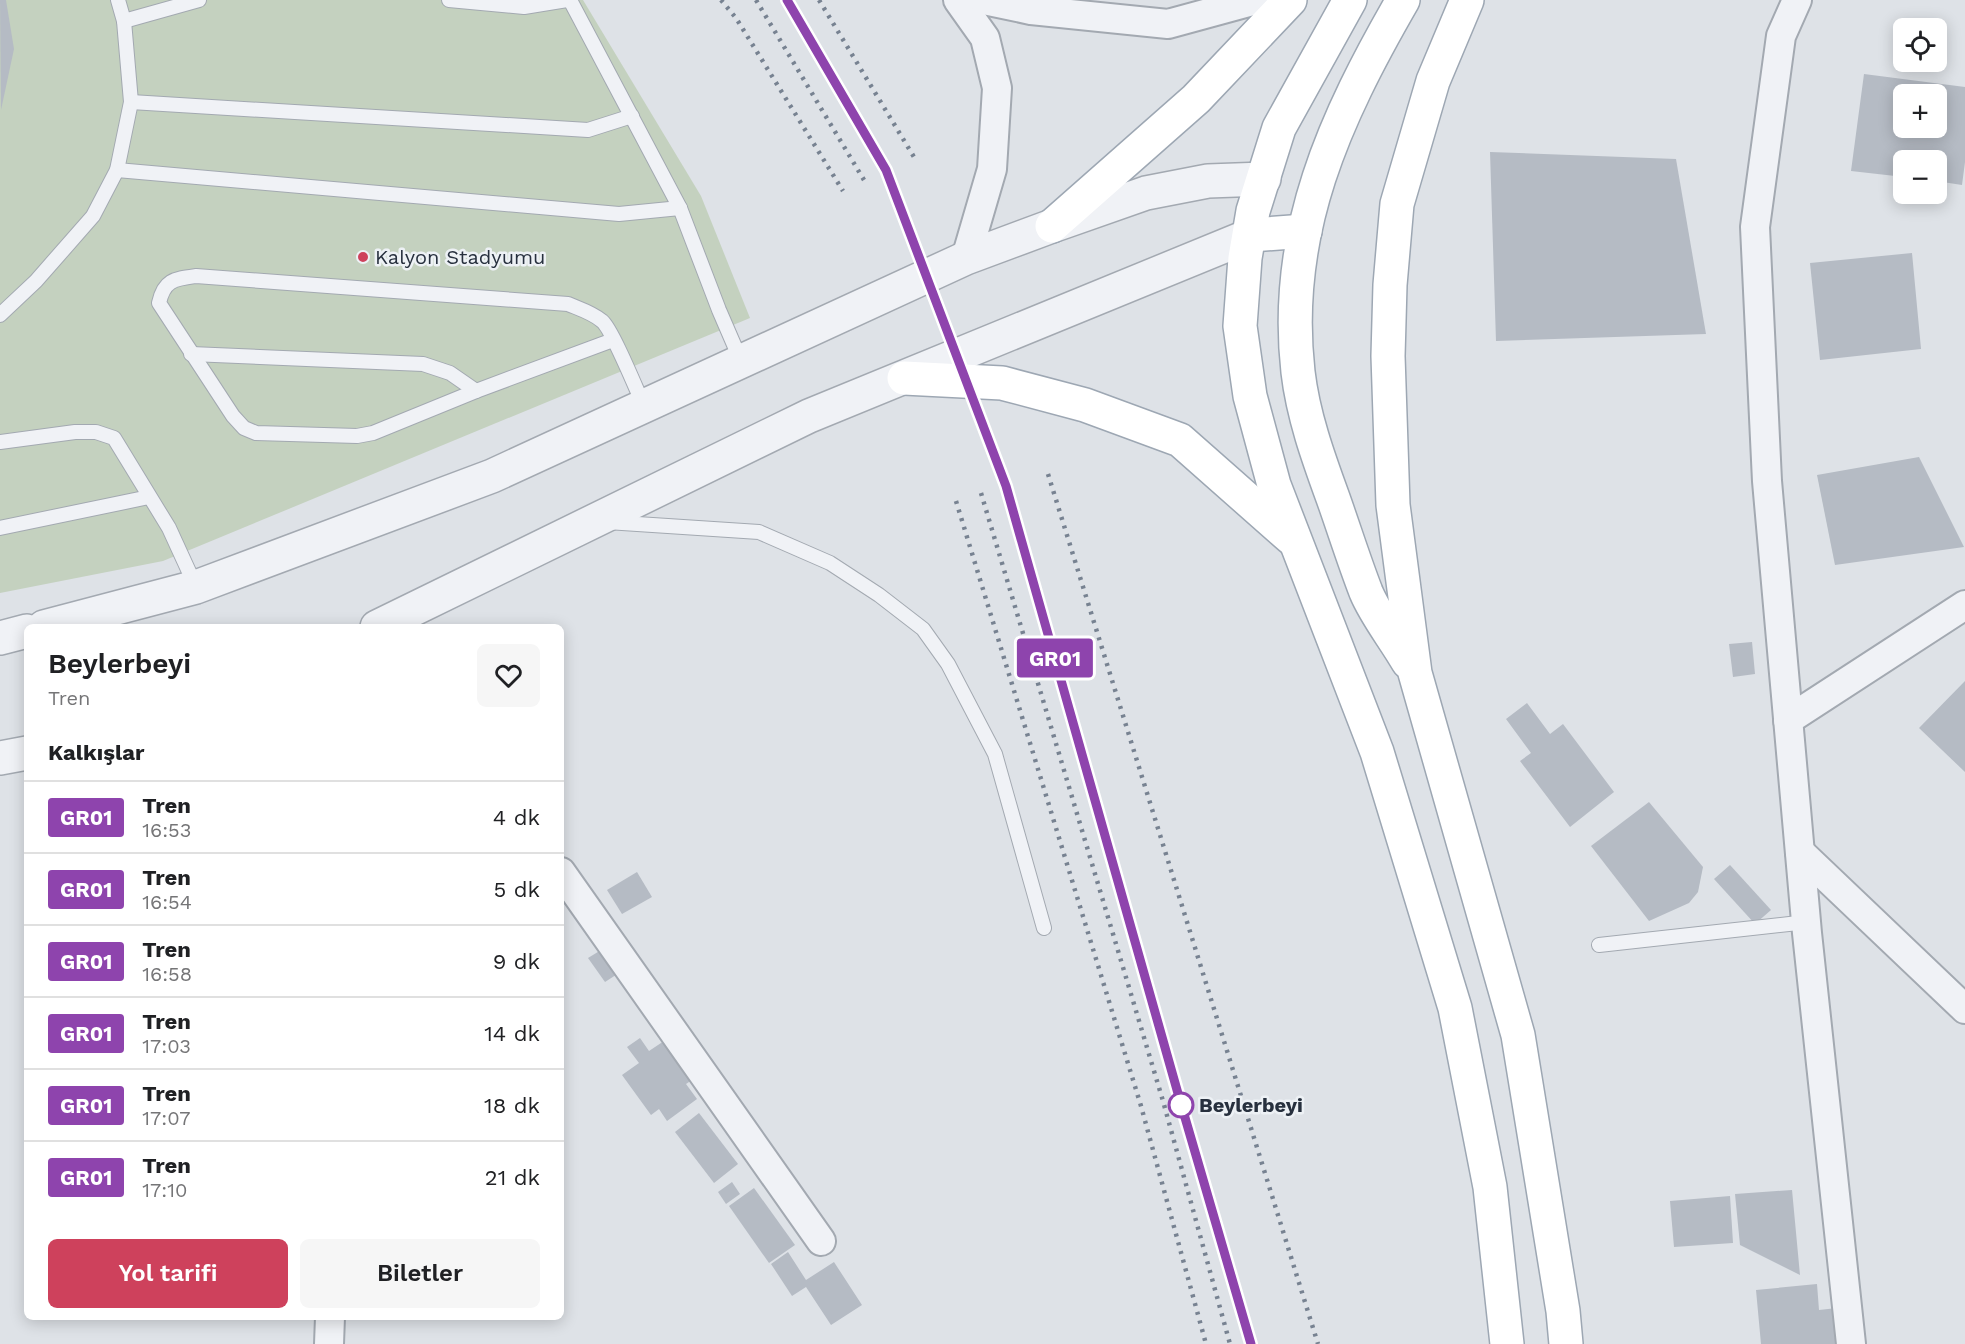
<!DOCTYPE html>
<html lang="tr">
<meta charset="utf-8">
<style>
:root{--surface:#fff;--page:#f6f6f6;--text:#202124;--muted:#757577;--line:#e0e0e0;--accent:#ce415c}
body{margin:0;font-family:"Work Sans",sans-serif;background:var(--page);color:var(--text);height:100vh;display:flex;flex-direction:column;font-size:22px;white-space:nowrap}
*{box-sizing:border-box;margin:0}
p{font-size:20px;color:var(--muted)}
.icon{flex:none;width:33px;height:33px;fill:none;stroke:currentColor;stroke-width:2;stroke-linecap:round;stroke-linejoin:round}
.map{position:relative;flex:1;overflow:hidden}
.details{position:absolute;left:24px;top:624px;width:540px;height:696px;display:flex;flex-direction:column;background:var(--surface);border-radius:9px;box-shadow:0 3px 15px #0003}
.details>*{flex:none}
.badge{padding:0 12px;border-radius:4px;font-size:21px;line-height:39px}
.fabs{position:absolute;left:1893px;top:18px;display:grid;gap:12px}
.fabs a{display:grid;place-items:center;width:54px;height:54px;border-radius:9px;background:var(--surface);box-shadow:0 3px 15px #0003;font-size:30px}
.map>.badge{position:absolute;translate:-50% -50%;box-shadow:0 0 0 3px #fff}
h2{padding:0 24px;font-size:22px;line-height:54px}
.round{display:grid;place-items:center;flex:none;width:63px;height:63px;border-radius:9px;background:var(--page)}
.overview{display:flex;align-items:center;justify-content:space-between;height:102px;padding:0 24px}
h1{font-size:28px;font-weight:600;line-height:45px}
.primary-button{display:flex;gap:12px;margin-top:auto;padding:12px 24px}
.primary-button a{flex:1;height:69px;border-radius:9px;background:var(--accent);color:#fff;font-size:24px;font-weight:600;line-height:69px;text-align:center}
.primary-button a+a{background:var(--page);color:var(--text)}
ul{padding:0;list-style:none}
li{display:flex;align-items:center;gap:18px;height:72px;padding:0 24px;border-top:2px solid var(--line)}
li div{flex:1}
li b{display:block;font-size:22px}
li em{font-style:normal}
li .badge{min-width:66px;font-weight:700;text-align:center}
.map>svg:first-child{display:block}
</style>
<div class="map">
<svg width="1965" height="1344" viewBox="0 0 1965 1344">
<rect width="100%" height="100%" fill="#dee2e7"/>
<path fill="#c4d1bf" d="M 0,0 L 583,0 L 701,196 L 750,318 L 163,561 L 0,593 Z"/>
<g fill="#b5bbc4" fill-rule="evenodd">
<path d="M 0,0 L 6,0 L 14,49 L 1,110 Z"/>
<path d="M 1864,74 L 1965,87 L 1965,162 L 1962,185 L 1936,181 L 1936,160 L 1904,160 L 1904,177 L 1851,171 ZM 1904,94 L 1936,94 L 1936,128 L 1904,128 Z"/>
<path d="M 1490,152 L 1676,159 L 1706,334 L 1496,341 Z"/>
<path d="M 1912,253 L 1921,349 L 1820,360 L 1810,263 Z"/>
<path d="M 1919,457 L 1964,547 L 1835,565 L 1817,475 Z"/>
<path d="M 1752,642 L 1755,674 L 1733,677 L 1729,644 Z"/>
<path d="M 1965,681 L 1965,772 L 1919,728 Z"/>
<path d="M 1527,703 L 1550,734 L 1563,724 L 1614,792 L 1570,827 L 1520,761 L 1531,753 L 1506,719 Z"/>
<path d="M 1649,802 L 1703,867 L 1698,892 L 1689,903 L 1649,921 L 1591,846 Z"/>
<path d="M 1730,865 L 1771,910 L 1755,924 L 1714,879 Z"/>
<path d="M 637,872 L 652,897 L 622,914 L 607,890 Z"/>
<path d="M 606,947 L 622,971 L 605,982 L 588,958 Z"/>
<path d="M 640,1038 L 649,1051 L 664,1041 L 692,1080 L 686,1084 L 697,1099 L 667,1121 L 659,1109 L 651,1115 L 622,1075 L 639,1063 L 627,1047 Z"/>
<path d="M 699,1113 L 738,1164 L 714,1183 L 675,1132 Z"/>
<path d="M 732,1182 L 740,1194 L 726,1204 L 718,1192 Z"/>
<path d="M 754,1188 L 795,1245 L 769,1263 L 729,1206 Z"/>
<path d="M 1792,1190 L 1800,1275 L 1740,1245 L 1735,1194 Z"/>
<path d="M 1730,1196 L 1733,1243 L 1674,1247 L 1670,1201 Z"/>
<path d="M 788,1252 L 806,1280 L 834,1262 L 862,1305 L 831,1325 L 806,1287 L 792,1296 L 771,1264 Z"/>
<path d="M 1817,1284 L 1819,1310 L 1837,1308 L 1841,1344 L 1761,1344 L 1756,1290 Z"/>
</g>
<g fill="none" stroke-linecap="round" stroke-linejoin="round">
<g stroke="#a3a9b1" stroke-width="16">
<g id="service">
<path d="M 449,0 L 524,7 L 567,0"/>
<path d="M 570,0 L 680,208 L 719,310 L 741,361"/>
<path d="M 124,21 L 199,0"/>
<path d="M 131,102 L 588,130 L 632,116"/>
<path d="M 117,170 L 619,214 L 680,208"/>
<path d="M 0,315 L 36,281 L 93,216 L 117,170 L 131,102 L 124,21 L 118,0"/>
<path d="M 613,340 L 476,391 L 373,433 L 357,436 L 256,433 L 244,428 L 233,416 L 159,303 C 164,280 174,279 196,276 L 568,304 C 580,309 593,313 602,321 C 612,329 637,391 644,406"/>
<path d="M 191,354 L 423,364 L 450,373 L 476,391"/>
<path d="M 0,442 L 75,432 L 96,432 L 114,438 L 169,528 L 196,587"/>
<path d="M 607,522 L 759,532 L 830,563 L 879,595 L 923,629 L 948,664 L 995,754 L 1044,928"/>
<path d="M 0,528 L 149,497"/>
<path d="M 1599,945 L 1807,922"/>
</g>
</g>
<g stroke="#a3a9b1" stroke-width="32">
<g id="minor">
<path d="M 958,0 L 985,38 L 997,88 L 992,169 L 966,258"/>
<path d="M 984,0 L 1031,10 L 1168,24 L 1256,0"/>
<path d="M 1797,0 L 1781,36 L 1755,227 L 1767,481 L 1807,933 L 1851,1344"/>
<path d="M 1788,720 L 1965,605"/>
<path d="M 1800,852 L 1965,1009"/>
<path d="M 561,872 L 821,1241"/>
<path d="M 329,1344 L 330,1317"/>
</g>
</g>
<g stroke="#a3a9b1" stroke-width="36">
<g id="tertiary">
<path d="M 44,627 L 196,587 L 492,476 L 966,258 L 1052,226 L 1146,193 L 1208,181 L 1264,179"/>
<path d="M 377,627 L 809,416 L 1251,235"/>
<path d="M 0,638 L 27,631"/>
<path d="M 0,758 L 27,753"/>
</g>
</g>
<g stroke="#9da7b3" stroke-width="36">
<g id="primary">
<path d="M 1350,0 L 1279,128 L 1253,211 L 1245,258 L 1240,326 L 1250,396 L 1274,485 L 1377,752 L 1455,1008 L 1490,1187 L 1507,1344"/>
<path d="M 1403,0 C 1335,118 1282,232 1298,372 C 1303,415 1318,457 1333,498 C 1344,529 1354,561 1366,592 C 1376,616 1395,639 1408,662"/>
<path d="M 1467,0 L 1433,81 L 1397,204 L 1390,285 L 1388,356 L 1393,505 L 1415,673 L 1518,1035 L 1563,1311 L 1566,1344"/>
<path d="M 1052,226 L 1196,99 L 1290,0"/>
<path d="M 1251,235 L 1305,231"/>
<path d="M 904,378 L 1002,383 L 1085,405 L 1180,440 L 1291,538"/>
</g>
</g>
<use href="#service" stroke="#f0f2f6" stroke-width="14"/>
<use href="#minor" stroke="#f0f2f6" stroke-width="28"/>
<use href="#tertiary" stroke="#f0f2f6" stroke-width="33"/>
<use href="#primary" stroke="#fff" stroke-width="33"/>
<g stroke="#778291" stroke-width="4.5" stroke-dasharray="3 6" stroke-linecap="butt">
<path d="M 721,0 L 736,18 L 843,191"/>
<path d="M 756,0 L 864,180"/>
<path d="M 787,0 L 886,170"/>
<path d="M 819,0 L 914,157"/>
<path d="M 1048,474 L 1318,1344"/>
<path d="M 1006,486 L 1179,1097 L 1251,1344"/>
<path d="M 981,493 L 1163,1101 L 1230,1344"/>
<path d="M 956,501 L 1141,1106 L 1206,1344"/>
</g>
</g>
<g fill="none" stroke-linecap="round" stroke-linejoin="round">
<g stroke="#fff" stroke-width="14">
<path id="line" d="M 787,0 L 886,170 L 1006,486 L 1179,1097 L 1251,1344"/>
</g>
<use href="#line" stroke="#8e44ad" stroke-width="9"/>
</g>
<circle fill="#ce415c" stroke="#edf1f5" stroke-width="2" cx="363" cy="257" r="6"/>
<circle fill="#fff" stroke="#8e44ad" stroke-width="3" cx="1181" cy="1105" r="12"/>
<g text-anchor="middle" stroke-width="5" stroke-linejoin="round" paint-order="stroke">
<g font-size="20" fill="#27303e" stroke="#edf1f5" text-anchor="start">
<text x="375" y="264">Kalyon Stadyumu</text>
</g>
<g font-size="20" font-weight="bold" fill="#27303e" stroke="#edf1f5" text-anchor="start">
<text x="1199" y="1112">Beylerbeyi</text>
</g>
</g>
</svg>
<div class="fabs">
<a><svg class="icon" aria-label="locate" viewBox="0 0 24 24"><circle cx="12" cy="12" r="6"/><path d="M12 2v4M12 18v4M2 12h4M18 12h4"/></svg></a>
<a>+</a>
<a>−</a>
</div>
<b class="badge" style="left:1055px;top:658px;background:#8e44ad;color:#fff">GR01</b>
<section class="details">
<div class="overview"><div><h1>Beylerbeyi</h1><p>Tren</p></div><a class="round"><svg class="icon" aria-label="heart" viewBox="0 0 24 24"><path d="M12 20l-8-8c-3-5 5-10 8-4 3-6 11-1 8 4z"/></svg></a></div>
<h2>Kalkışlar</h2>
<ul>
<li><span class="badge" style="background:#8e44ad;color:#fff">GR01</span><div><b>Tren</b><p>16:53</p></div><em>4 dk</em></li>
<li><span class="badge" style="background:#8e44ad;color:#fff">GR01</span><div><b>Tren</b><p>16:54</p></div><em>5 dk</em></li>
<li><span class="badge" style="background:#8e44ad;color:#fff">GR01</span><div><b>Tren</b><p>16:58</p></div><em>9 dk</em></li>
<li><span class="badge" style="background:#8e44ad;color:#fff">GR01</span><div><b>Tren</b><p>17:03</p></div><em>14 dk</em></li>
<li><span class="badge" style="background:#8e44ad;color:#fff">GR01</span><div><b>Tren</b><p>17:07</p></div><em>18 dk</em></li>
<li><span class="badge" style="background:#8e44ad;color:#fff">GR01</span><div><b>Tren</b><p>17:10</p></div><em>21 dk</em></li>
</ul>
<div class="primary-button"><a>Yol tarifi</a><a>Biletler</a></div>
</section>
</div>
